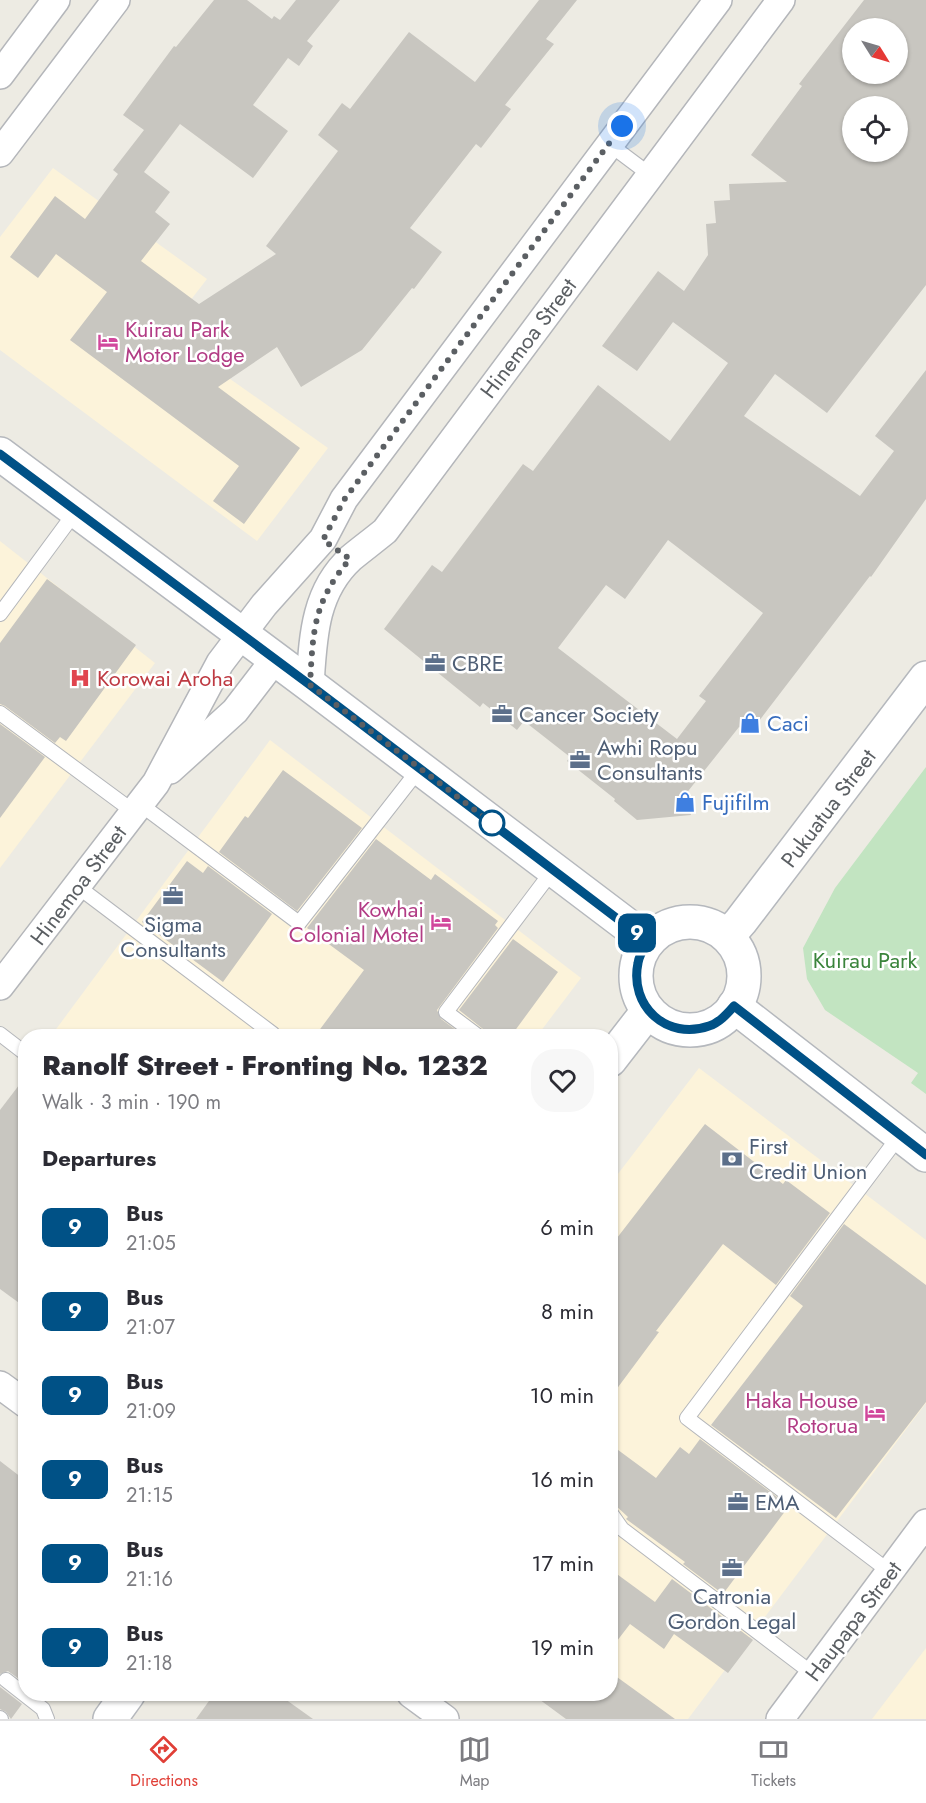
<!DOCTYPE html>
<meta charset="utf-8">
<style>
:root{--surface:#fff;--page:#f7f7f7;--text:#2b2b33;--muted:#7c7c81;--line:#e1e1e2;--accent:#e03f37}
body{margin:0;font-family:Jost,sans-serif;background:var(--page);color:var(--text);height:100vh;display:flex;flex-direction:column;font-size:22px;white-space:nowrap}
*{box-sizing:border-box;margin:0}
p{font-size:20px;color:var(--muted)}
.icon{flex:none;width:33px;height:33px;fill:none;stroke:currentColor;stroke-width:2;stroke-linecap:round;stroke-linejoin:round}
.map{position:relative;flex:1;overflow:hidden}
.details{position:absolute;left:18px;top:1029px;width:600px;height:672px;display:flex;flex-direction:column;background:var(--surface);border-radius:24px;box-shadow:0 2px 4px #0004}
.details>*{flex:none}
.badge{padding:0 12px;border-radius:9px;font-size:21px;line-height:39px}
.needle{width:39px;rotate:127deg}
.fabs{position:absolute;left:842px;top:18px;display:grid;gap:12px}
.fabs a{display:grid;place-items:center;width:66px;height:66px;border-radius:50%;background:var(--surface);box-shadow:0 2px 4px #0004;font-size:30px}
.you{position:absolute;width:30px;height:30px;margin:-15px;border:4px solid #fff;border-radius:50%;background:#1a73e8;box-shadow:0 0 0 9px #1a73e833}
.map>.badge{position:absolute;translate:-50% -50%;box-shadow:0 0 0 3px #fff}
h2{padding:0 24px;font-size:22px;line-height:54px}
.round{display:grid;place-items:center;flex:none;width:63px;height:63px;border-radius:24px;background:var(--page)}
.head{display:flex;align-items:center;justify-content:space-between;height:102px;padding:0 24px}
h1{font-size:28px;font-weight:800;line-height:45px}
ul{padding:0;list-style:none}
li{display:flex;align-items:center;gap:18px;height:84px;padding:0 24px}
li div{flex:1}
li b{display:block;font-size:22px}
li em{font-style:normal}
li .badge{min-width:66px;font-weight:700;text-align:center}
.tab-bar{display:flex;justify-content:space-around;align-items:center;height:84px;border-top:2px solid var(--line);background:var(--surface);font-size:16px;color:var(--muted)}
.tab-bar a{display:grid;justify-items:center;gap:3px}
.tab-bar .current{color:var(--accent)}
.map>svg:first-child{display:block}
</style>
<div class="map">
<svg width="926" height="1719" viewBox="0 0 926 1719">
<rect width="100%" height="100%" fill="#edebe3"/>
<g fill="#fcf3da">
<path d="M 53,168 L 207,279 L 165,333 L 328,448 L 257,541 L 0,350 L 0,237 Z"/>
<path d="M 0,541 L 155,663 L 0,868 Z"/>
<path d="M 270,740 L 581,978 L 537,1036 L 51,1036 Z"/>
<path d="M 699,1068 L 926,1240 L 926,1403 L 688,1719 L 576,1719 L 542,1694 L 610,1694 L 611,1183 Z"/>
<path d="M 926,1648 L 926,1719 L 872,1719 Z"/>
</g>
<path fill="#c2e4c1" d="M 926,767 L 926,1094 L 911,1083 L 918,1073 L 825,1010 L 807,979 L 803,948 L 835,888 Z"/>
<g fill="#c8c6c0" fill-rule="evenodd">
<path d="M 214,0 L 247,0 L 272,19 L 274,16 L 280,20 L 296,0 L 340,0 L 307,41 L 313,46 L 299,66 L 288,58 L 253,105 L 288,131 L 253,178 L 180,124 L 144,172 L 170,192 L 155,212 L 170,224 L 141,261 L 199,304 L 276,254 L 266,246 L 338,151 L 318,135 L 342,103 L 350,109 L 409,32 L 475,82 L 539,0 L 577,0 L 546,39 L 554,44 L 505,105 L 511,109 L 481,148 L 476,144 L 410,228 L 442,252 L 414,289 L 412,288 L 362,350 L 301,387 L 277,347 L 218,387 L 300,448 L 244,524 L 213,501 L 239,466 L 70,340 L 107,292 L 56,254 L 38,278 L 10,257 L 55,196 L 85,219 L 118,174 L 113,170 L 144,130 L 123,115 L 174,46 L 176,47 Z"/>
<path d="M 864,0 L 926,0 L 926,285 L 827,413 L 775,374 L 744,416 L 860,496 L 894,451 L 875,436 L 926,370 L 926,499 L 871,577 L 870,576 L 749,734 L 739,727 L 685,795 L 691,815 L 637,820 L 614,801 L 615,799 L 567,761 L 570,757 L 524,721 L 517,730 L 483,703 L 480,707 L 384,629 L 432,565 L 442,572 L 523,464 L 533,471 L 598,385 L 670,441 L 728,363 L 673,322 L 637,371 L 602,346 L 658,271 L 684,291 L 708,255 L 706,224 L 716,223 L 714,201 L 730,200 L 729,184 L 787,182 L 751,155 L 802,86 L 799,84 ZM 852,28 L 897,28 L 897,74 L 852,74 ZM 852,106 L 897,106 L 897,152 L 852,152 ZM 668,540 L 763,613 L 699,696 L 706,701 L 677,739 L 558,648 L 606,585 L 625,599 Z"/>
<path d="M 47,579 L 136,645 L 66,741 L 60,737 L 55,743 L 5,706 L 0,704 L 0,643 Z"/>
<path d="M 0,724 L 45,757 L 0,818 Z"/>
<path d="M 283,770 L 362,828 L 297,911 L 219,852 L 245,816 L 248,818 Z"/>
<path d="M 376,839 L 431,880 L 435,874 L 498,921 L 495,925 L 498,928 L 437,1010 L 441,1019 L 464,1036 L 315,1036 L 364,970 L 307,928 Z"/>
<path d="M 187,861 L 203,873 L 208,866 L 272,914 L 223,982 L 142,922 Z"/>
<path d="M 513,939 L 558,972 L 511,1036 L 487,1036 L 483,1029 L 459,1010 Z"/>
<path d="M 26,1076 L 26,1308 L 0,1289 L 0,1110 Z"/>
<path d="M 705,1124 L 783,1184 L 786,1180 L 830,1213 L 776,1285 L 723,1244 L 656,1331 L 659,1332 L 610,1398 L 610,1247 Z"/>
<path d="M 844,1224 L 926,1285 L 926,1402 L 836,1518 L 711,1425 L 803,1306 L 790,1296 Z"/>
<path d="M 700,1439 L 789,1506 L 723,1594 L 683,1564 L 685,1562 L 626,1519 L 628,1517 L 614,1504 L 610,1503 L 610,1444 L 656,1478 L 680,1447 L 689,1454 Z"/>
<path d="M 0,1461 L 26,1481 L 26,1684 L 8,1671 L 0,1674 Z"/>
<path d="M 610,1569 L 655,1602 L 672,1579 L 753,1640 L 728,1673 L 674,1634 L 664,1649 L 630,1624 L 610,1650 Z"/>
<path d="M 610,1672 L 675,1719 L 566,1719 L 532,1694 L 610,1694 Z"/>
<path d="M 0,1687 L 22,1704 L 11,1719 L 6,1712 L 0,1709 Z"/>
<path d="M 214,1694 L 278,1694 L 313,1719 L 196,1719 Z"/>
</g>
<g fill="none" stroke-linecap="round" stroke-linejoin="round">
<g stroke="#b4b6ba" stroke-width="16">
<g id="service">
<path d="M 609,144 L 649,174"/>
<path d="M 0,614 L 76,511"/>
<path d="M 0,713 L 134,812"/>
<path d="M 140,804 L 299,923 L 420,768"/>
<path d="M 77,886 L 273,1034"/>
<path d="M 0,1034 L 26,1054"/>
<path d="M 478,1036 L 446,1012 L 553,870"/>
<path d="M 610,1512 L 622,1529 L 813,1674"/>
<path d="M 890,1572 L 687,1418 L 900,1135"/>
<path d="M 6,1680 L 43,1709 L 47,1719"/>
<path d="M 0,1718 L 1,1719"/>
</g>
</g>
<g stroke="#b4b6ba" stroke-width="30">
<g id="minor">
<path d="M 0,75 L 56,0"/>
<path d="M 0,153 L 116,0"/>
<path d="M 310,685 C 313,638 314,592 351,558 C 362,549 374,540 385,531 L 781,0"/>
<path d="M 170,770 L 235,711 L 275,659"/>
<path d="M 0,986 L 156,783 L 220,663 L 264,605 L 323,539 L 344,499 L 718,0"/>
<path d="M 0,1385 L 26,1404"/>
<path d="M 411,1694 L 445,1719"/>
<path d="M 780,1719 L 926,1523"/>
</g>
</g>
<g stroke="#b5b8bd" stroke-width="36">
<g id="secondary">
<path d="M 0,454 L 310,685 L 648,941"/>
<circle cx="690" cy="976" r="54"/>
<path d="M 728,936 L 741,921 L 926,678"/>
<path d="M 734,1006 L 926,1155"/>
<path d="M 610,1060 L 648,1011"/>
<path d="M 110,1719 L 128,1694"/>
</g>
</g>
<use href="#service" stroke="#fff" stroke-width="14"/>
<use href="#minor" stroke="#fff" stroke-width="27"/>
<use href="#secondary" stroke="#fff" stroke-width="33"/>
</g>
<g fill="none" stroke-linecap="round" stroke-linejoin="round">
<g stroke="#fff" stroke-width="14">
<path id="line" d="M 0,454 L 310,685 L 648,942 C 644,948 639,955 638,963 C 629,1006 667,1041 709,1026 C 719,1023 727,1014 734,1006 L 926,1155"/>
</g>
<use href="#line" stroke="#005186" stroke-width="9"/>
<path stroke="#5b5f63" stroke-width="6" stroke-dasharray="0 10.8" d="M 492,823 L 496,826 L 310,685 C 313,631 313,602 350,559 L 323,540 L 344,500 L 622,126"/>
</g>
<defs>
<g id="hotel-bare" transform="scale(1.62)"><path d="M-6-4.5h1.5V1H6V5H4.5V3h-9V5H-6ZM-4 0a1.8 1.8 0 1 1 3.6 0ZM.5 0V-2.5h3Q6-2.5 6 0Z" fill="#d1479c" stroke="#fff" stroke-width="2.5" paint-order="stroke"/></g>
<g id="office-bare" transform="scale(1.62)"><path d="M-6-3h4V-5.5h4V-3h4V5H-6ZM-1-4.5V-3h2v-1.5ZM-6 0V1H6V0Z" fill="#5c6f8a" stroke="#fff" stroke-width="2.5" paint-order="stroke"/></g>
<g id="hospital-bare" transform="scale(1.62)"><path d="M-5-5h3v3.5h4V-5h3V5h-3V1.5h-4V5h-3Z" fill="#e0444e" stroke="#fff" stroke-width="2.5" paint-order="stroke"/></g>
<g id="shop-bare" transform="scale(1.62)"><path d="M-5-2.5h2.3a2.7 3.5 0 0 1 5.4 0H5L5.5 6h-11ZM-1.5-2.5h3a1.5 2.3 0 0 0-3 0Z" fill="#3f7fe0" stroke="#fff" stroke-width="2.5" paint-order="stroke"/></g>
<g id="bank-bare" transform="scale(1.62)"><path d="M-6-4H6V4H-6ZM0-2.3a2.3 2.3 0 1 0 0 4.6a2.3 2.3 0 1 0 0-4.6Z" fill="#5c6f8a" stroke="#fff" stroke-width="2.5" paint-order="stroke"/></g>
</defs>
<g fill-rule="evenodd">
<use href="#hotel-bare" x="108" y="342"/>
<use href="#office-bare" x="435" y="663"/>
<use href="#hospital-bare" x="80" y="678"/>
<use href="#office-bare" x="502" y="714"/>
<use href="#shop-bare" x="750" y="723"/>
<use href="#office-bare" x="580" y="760"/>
<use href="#shop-bare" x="685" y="802"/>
<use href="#office-bare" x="173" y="896"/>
<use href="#hotel-bare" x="441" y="922"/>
<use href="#bank-bare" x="732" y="1159"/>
<use href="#hotel-bare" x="875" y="1413"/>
<use href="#office-bare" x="738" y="1502"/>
<use href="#office-bare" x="732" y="1568"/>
</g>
<circle fill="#fff" stroke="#005186" stroke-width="3" cx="492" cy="823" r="12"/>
<g text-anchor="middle" stroke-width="5" stroke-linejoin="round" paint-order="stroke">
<g font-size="22" fill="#b23c85" stroke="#fff" text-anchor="end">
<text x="125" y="337" text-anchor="start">Kuirau Park<tspan x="125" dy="25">Motor Lodge</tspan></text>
<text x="424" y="917">Kowhai<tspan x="424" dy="25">Colonial Motel</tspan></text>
<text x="858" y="1408">Haka House<tspan x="858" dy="25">Rotorua</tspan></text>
</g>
<g font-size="22" fill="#5b5f63" stroke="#fff">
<text transform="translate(528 338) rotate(-53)" y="8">Hinemoa Street</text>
<text transform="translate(828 808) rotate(-53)" y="8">Pukuatua Street</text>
<text transform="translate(78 885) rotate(-53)" y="8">Hinemoa Street</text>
<text transform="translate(853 1621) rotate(-53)" y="8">Haupapa Street</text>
</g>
<g font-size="22" fill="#4e5e75" stroke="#fff" text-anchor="start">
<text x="452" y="671">CBRE</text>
<text x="519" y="722">Cancer Society</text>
<text x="597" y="755">Awhi Ropu<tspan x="597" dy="25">Consultants</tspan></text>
<text x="173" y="932" text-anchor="middle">Sigma<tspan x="173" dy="25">Consultants</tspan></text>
<text x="749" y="1154">First<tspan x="749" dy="25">Credit Union</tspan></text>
<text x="755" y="1510">EMA</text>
<text x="732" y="1604" text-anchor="middle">Catronia<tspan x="732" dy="25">Gordon Legal</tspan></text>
</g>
<g font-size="22" fill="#be3a42" stroke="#fff" text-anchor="start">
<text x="97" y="686">Korowai Aroha</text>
</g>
<g font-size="22" fill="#366cbe" stroke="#fff" text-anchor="start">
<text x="767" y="731">Caci</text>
<text x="702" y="810">Fujifilm</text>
</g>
<g font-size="22" fill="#3a843b" stroke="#fff">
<text x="865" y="968">Kuirau Park</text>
</g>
</g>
</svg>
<div class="fabs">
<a><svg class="needle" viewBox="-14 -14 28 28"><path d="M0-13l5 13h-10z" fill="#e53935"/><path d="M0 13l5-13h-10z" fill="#7c7c81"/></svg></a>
<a><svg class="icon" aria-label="locate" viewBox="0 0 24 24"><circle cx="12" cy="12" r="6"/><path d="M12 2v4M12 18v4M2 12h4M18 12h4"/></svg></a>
</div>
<div class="you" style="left:622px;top:126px"></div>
<b class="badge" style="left:637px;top:933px;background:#005186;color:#fff">9</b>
<section class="details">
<div class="head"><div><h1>Ranolf Street - Fronting No. 1232</h1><p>Walk · 3 min · 190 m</p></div><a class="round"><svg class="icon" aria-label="heart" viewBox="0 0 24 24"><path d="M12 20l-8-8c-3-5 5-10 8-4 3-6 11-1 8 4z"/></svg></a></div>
<h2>Departures</h2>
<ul>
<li><span class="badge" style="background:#005186;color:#fff">9</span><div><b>Bus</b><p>21:05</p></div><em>6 min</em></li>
<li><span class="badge" style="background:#005186;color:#fff">9</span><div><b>Bus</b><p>21:07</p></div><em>8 min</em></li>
<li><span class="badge" style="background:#005186;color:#fff">9</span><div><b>Bus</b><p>21:09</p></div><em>10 min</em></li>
<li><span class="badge" style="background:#005186;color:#fff">9</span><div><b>Bus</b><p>21:15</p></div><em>16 min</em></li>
<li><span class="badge" style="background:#005186;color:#fff">9</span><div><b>Bus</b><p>21:16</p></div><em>17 min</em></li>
<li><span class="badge" style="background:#005186;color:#fff">9</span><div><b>Bus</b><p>21:18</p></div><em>19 min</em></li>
</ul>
</section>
</div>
<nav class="tab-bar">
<a class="current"><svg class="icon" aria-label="directions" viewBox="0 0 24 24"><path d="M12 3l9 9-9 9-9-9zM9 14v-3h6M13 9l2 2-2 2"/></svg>Directions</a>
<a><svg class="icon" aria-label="map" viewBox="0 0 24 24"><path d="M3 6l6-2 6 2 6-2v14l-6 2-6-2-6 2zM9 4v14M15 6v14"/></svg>Map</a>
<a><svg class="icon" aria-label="tickets" viewBox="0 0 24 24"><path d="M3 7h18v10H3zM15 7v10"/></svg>Tickets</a>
</nav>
